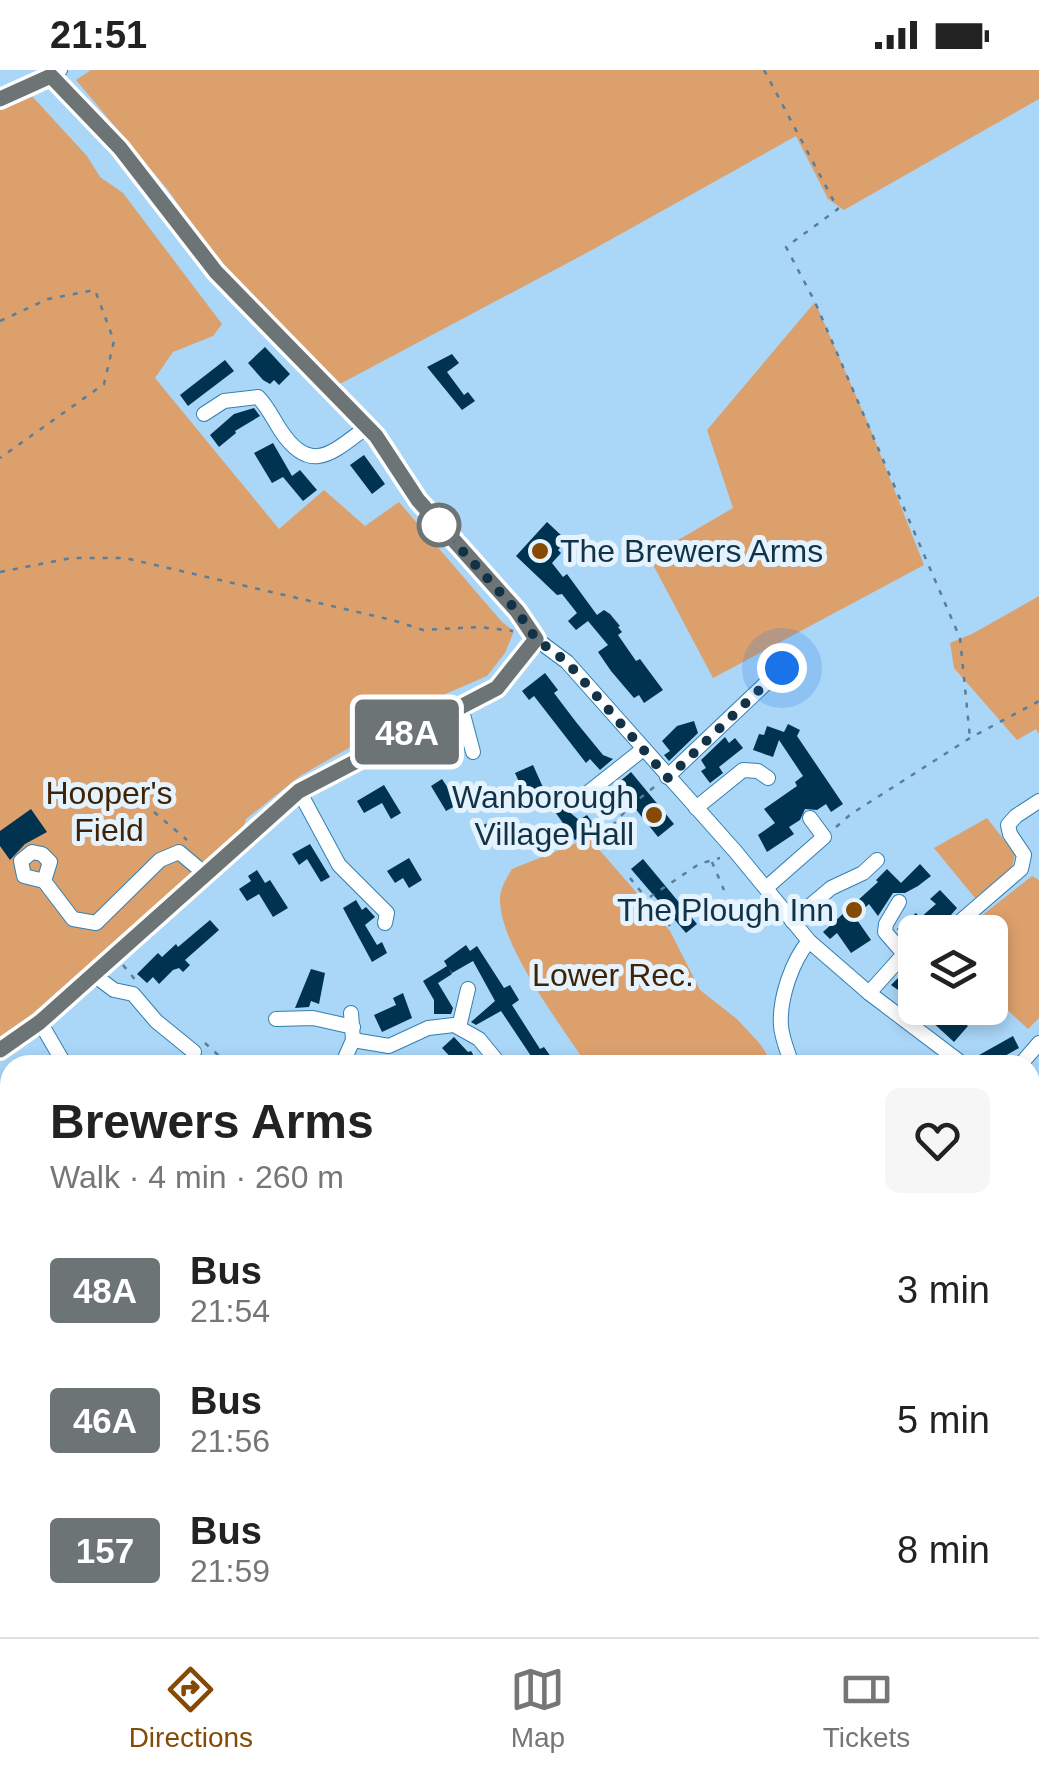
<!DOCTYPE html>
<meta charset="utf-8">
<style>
:root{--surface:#fff;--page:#f6f6f6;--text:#222;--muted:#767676;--line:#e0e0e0;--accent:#854a03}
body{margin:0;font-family:Helvetica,sans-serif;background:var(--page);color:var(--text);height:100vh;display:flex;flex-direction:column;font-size:38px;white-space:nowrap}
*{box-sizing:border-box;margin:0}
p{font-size:32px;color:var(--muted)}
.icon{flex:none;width:55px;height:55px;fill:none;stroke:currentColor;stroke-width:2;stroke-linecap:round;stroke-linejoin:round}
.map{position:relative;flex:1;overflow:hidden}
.panel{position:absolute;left:0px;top:985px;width:1040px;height:582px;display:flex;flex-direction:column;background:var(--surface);border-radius:30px 30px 0 0;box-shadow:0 5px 15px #0003}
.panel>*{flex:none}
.badge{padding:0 20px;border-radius:8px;font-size:35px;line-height:65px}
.tools{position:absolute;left:898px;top:845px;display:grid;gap:20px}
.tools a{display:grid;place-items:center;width:110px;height:110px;border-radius:15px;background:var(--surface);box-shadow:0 5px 15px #0003;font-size:50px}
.you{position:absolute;width:50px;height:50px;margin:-25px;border:8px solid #fff;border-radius:50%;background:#1a73e8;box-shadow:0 0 0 15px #1a73e833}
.map>.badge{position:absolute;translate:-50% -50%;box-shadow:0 0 0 5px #fff}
.round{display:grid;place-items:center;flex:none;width:105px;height:105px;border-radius:15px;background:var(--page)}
.overview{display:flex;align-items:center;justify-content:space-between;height:170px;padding:0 50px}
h1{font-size:48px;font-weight:600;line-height:75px}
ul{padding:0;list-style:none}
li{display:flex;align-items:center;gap:30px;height:130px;padding:0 50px}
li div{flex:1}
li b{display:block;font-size:38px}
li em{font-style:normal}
li .badge{min-width:110px;font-weight:700;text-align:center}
.status{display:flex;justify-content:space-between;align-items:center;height:70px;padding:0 50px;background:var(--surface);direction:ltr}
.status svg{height:28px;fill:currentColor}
.tab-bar{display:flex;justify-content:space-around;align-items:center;height:140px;border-top:2px solid var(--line);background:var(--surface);font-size:28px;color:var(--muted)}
.tab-bar a{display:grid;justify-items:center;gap:5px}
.tab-bar .on{color:var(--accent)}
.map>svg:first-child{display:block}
</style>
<div class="status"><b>21:51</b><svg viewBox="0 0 49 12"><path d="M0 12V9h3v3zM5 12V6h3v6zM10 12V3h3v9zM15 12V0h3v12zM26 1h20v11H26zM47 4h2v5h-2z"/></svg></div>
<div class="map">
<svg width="1039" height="1567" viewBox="0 0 1039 1567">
<rect width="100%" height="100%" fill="#aad6f7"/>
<g fill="#dca06d">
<path d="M 91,0 L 1039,0 L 1039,29 L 844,140 L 828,129 L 796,66 L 592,180 L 338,315 L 223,197 L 168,120 L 76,10 Z"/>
<path d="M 31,25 L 87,86 L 100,107 L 123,123 L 222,254 L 213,266 L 173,282 L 155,308 L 279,459 L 324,420 L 365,456 L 399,432 L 502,552 L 514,561 L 505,583 L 487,606 L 436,628 L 300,706 L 246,749 L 240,771 L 130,874 L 0,975 L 0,34 Z"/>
<path d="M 815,232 L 870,358 L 924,495 L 713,608 L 649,487 L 733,438 L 707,360 Z"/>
<path d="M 1039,526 L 1039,664 L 1036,659 L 1017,670 L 954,598 L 950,573 L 972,564 Z"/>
<path d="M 987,748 L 1015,784 L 1012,798 L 975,828 L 934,778 Z"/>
<path d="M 589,768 L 670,861 L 700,920 L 737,949 L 761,975 L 773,995 L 587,995 C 561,955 499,875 500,828 C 501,817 506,809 512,799 Z"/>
<path d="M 1032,806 L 1039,810 L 1039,948 L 1028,959 L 990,924 L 990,862 L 961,862 Z"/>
<path d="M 1039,1428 L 1039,1567 L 862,1567 L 874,1558 L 1030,1558 L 1030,1431 Z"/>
</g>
<g fill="#003350">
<path d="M 265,277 L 290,304 L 279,315 L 274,310 L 270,314 L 263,310 L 248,293 Z"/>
<path d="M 452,284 L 459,293 L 447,302 L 464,325 L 468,322 L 475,331 L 462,340 L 427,297 Z"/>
<path d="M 225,290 L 234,301 L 188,336 L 180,325 Z"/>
<path d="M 254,338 L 260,346 L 235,361 L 236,363 L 219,377 L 210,365 L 234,344 Z"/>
<path d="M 273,373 L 292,406 L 300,400 L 317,420 L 303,431 L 283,407 L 272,413 L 254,383 Z"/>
<path d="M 364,385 L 385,414 L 372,424 L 350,395 Z"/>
<path d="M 547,452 L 562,466 L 559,469 L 564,473 L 558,480 L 561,483 L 552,493 L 563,507 L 567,504 L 597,545 L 604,540 L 610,544 L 620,556 L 618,557 L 622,562 L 618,565 L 636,591 L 640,589 L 663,620 L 644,633 L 639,625 L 634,628 L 611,601 L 598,582 L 608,575 L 588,551 L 576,560 L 568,551 L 577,543 L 562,524 L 557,525 L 516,486 Z"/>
<path d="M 545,603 L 558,620 L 554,623 L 576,652 L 603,685 L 613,689 L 600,700 L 590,689 L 586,693 L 534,626 L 529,630 L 522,621 Z"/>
<path d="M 694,651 L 698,663 L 669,691 L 664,685 L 670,681 L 662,671 L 677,656 Z"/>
<path d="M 788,654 L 800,660 L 797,666 L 843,734 L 831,742 L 826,734 L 817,740 L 805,739 L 800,750 L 789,757 L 794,764 L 767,782 L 758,765 L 775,753 L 764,739 L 797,716 L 795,712 L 803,706 L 779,670 L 773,687 L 753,680 L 759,664 L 764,665 L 767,656 L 784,662 Z"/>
<path d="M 725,667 L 729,673 L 735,668 L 743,678 L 719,697 L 723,703 L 710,713 L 701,701 L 706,698 L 701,690 Z"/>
<path d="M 533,695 L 546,724 L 528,732 L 515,703 Z"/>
<path d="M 631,702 L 674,754 L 658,767 L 634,737 L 637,734 L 619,712 Z"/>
<path d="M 442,709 L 448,718 L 459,714 L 464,723 L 453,730 L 457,735 L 446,741 L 431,716 Z"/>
<path d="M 384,715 L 401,743 L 391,749 L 382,733 L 364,743 L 357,731 Z"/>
<path d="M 565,733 L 567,740 L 579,750 L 587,745 L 595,756 L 575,770 L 553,739 Z"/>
<path d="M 31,739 L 47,762 L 25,774 L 10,790 L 0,776 L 0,761 Z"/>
<path d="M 502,747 L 509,763 L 481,775 L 474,759 Z"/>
<path d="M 310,774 L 330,807 L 321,812 L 307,789 L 299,795 L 292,784 Z"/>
<path d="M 409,788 L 422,810 L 409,818 L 403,808 L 395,813 L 387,801 Z"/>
<path d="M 643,789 L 697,854 L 686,863 L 631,799 Z"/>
<path d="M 920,794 L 931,806 L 918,816 L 905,823 L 893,823 L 878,846 L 869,834 L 855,847 L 871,870 L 851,883 L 837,863 L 830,869 L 823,862 L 878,812 L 876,810 L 887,799 L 901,813 Z"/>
<path d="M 257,800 L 265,813 L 270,810 L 288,838 L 273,847 L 259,824 L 247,831 L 239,819 L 251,811 L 248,806 Z"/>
<path d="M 940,820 L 957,838 L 936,862 L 915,862 L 915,868 L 907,871 L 897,859 L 916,843 L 920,848 L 936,834 L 930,829 Z"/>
<path d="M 356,830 L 362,840 L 366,837 L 375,847 L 365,855 L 377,875 L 382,872 L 387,883 L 372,892 L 343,838 Z"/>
<path d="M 210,850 L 219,860 L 185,890 L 190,895 L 183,902 L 179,898 L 173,900 L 159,914 L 153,907 L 147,913 L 137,904 L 158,883 L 162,887 L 176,874 L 178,877 Z"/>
<path d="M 466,875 L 470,881 L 477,876 L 504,918 L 510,915 L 519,930 L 512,935 L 540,979 L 544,977 L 554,991 L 537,995 L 501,941 L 476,955 L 471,952 L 495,931 L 473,891 L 452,903 L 449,898 L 452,904 L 438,913 L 453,938 L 451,944 L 434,944 L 434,930 L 423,911 L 447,896 L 444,891 Z"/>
<path d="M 915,891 L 915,932 L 891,915 Z"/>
<path d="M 311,899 L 325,903 L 319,934 L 311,931 L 309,937 L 295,938 Z"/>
<path d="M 403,923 L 412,948 L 382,962 L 374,945 L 396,935 L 393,928 Z"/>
<path d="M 917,938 L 941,938 L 968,956 L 954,972 Z"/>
<path d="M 1013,966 L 1019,978 L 989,995 L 980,995 L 972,989 Z"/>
<path d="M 454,967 L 468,982 L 471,981 L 479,995 L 458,995 L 442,978 Z"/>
</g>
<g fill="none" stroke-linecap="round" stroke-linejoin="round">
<g stroke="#3280b2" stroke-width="16">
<g id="minor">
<path d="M 46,0 L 120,78 L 216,202 L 376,366 L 418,430 L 517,541 L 536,569 L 567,592 L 735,781 L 809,871 L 869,923 L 964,995"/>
<path d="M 0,29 L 27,19 L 60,0"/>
<path d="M 204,344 L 224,331 L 258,327 C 268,337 273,349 281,361 C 311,406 333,382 367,357"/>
<path d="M 461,637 L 473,682"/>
<path d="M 667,707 L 782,598"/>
<path d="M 299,721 L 339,795 L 387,843 L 385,853"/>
<path d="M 575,733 L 642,680"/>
<path d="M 696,738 L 743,700 L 758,701 L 768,708"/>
<path d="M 44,811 L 50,792 L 42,784 L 32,782 L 21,791 L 24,806 L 44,811 L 73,849 L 96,853 L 160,790 L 179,782 L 204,803"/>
<path d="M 766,818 L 824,767 L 810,748"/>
<path d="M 899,832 L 886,854 L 885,862 L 904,884"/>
<path d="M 792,851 L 831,818 L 863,803 L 877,790"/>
<path d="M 948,862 L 1021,799 L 1024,785 L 1010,764 L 1008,755 L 1016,746 L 1039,731"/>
<path d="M 94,905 L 114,920 L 133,924 L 156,951 L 194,982"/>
<path d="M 869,923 L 904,884 L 915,879"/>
<path d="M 276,949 L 313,948 L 353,957"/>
<path d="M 40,952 L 65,995"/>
<path d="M 459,957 L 468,919"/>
<path d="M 353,970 L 389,976 L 428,958 L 454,955 L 479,969 L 497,991"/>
<path d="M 0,980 L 40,952 L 299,721 L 497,618 L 536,569"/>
<path d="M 342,995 L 353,970 L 351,943"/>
<path d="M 792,995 C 788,982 782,969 781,956 C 779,929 792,891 809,871"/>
<path d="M 1020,995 L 1039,973"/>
<path d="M 1030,1036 L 1039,1043"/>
<path d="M 0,1253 L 10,1247"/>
<path d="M 0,1396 L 10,1391"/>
<path d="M 0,1507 L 10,1502"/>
<path d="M 312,1558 L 312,1567"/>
<path d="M 518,1558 L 535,1567"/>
<path d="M 580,1558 L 588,1567"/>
<path d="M 68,1567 L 79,1558"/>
<path d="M 149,1567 L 159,1558"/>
<path d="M 547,1567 L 566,1558"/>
</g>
</g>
<g stroke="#597e9a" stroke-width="2.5" stroke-dasharray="5 8" stroke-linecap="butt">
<path d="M 764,0 L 838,139 L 786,177 L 815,232 L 960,568 L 970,668"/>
<path d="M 0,251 L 48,229 L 95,220 L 114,271 L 104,314 L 0,388"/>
<path d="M 0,502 L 71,488 L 125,488 L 392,550 L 423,560 L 479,557 L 513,561"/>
<path d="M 154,742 L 187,770"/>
<path d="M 836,757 L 851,744 L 970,668 L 1039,631"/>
<path d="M 595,775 L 630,736 L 658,714"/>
<path d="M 712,792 L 724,820"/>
<path d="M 630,808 L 646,828"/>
<path d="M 670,856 L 647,829 L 699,794 L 720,788"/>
<path d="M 123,895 L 137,912"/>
<path d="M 205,973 L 229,995"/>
<path d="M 0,1110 L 10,1105"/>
<path d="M 0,1303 L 10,1297"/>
<path d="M 38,1558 L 44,1567"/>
<path d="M 678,1558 L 684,1567"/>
</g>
<use href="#minor" stroke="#fff" stroke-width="14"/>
</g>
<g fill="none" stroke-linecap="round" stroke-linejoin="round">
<g stroke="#fff" stroke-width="22">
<path id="line" d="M 0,29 L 51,6 L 120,78 L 216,202 L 376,366 L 418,430 L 517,541 L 536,569 L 497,618 L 299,721 L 40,952 L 0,980"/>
</g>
<use href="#line" stroke="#6c7476" stroke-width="15"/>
<path stroke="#123248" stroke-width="10" stroke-dasharray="0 18" d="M 439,455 L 517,541 L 536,569 L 567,592 L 668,708 L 782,598"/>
</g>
<circle fill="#fff" stroke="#6c7476" stroke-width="5" cx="439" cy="455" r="20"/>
<g fill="#854a03" stroke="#e4f3fe" stroke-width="4">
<circle cx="540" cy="481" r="10"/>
<circle cx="654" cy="745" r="10"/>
<circle cx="854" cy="840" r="10"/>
</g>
<g text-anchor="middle" stroke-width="10" stroke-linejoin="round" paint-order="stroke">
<g font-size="32" fill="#123248" stroke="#e4f3fe" text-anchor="end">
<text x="560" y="492" text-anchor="start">The Brewers Arms</text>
<text x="634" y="738">Wanborough<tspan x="634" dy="37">Village Hall</tspan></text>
<text x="834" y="851">The Plough Inn</text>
</g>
<g font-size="32" fill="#402305" stroke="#e4f3fe">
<text x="109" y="734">Hooper's<tspan x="109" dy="37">Field</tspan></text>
<text x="613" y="916">Lower Rec.</text>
</g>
</g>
</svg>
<div class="tools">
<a><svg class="icon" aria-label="layers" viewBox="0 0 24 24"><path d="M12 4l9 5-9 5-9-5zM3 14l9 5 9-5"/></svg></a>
</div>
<div class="you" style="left:782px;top:598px"></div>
<b class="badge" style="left:407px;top:662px;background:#6c7476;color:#fff">48A</b>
<section class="panel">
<div class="overview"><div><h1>Brewers Arms</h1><p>Walk · 4 min · 260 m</p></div><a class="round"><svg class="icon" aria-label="heart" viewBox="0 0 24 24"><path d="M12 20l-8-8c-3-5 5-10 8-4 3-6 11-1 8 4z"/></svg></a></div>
<ul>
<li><span class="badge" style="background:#6c7476;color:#fff">48A</span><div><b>Bus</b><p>21:54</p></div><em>3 min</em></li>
<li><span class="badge" style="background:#6c7476;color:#fff">46A</span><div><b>Bus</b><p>21:56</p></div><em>5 min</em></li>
<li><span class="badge" style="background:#6c7476;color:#fff">157</span><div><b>Bus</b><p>21:59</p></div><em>8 min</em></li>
</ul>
</section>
</div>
<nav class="tab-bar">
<a class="on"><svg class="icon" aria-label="directions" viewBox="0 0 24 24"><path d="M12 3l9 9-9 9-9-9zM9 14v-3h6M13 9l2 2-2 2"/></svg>Directions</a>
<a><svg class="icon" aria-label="map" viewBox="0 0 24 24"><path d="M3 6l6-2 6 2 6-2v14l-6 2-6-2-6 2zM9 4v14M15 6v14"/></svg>Map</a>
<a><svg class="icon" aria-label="tickets" viewBox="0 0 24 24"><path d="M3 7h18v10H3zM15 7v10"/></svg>Tickets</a>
</nav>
